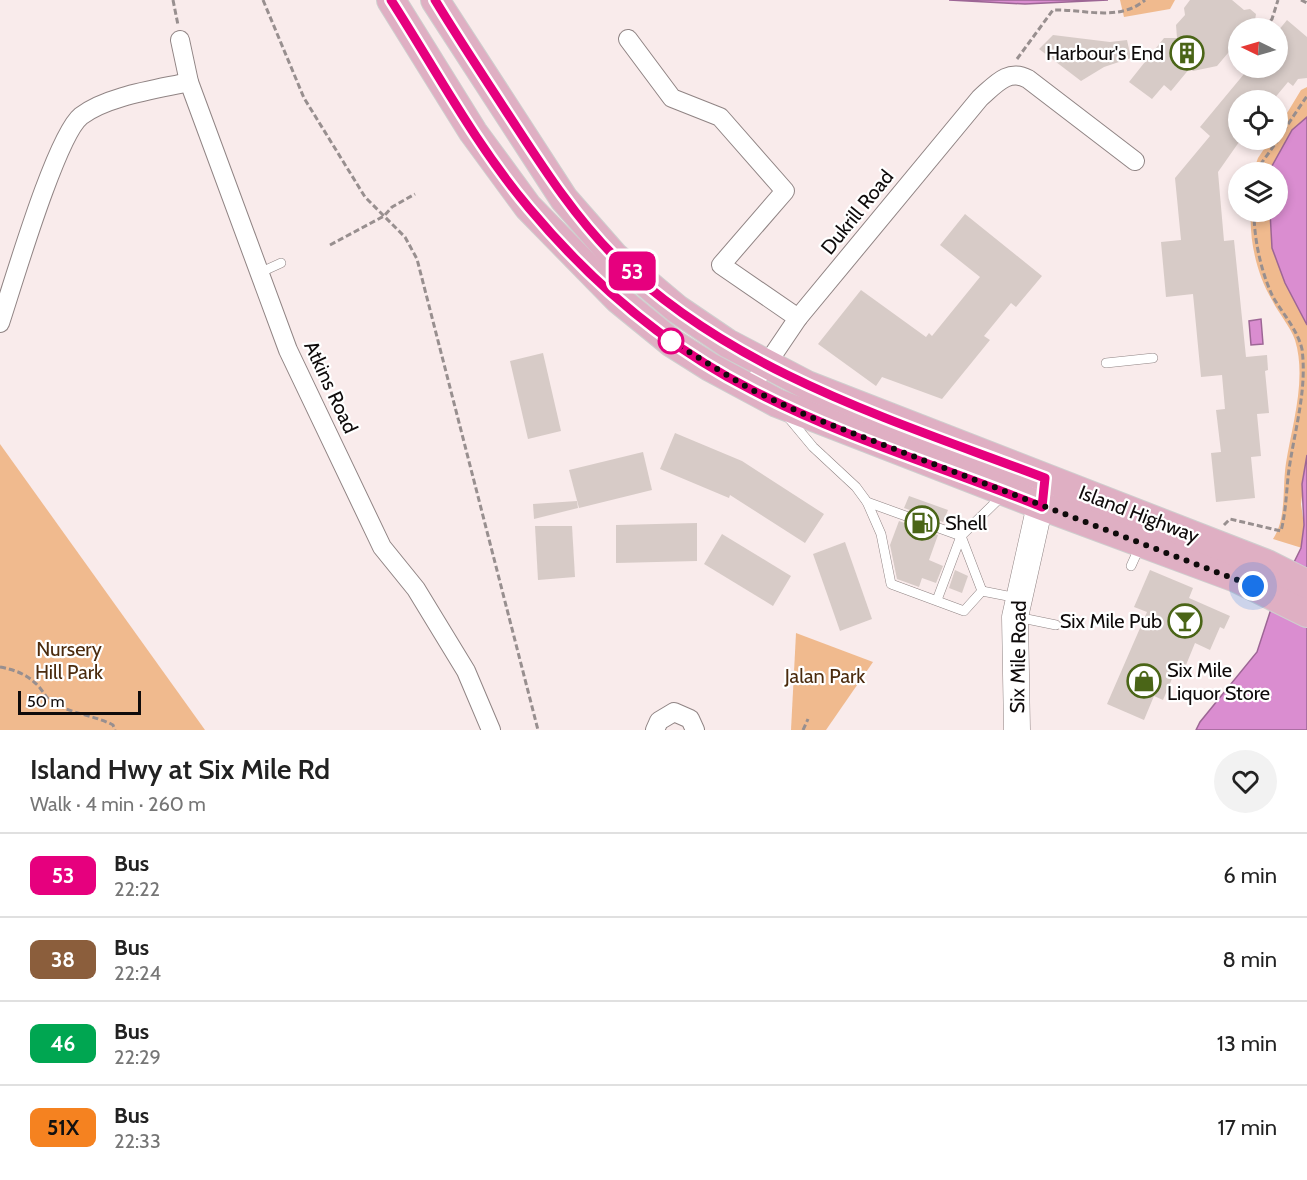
<!DOCTYPE html>
<meta charset="utf-8">
<style>
:root{--surface:#fff;--page:#f2f2f2;--text:#222;--muted:#767676;--line:#e0e0e0}
body{margin:0;font-family:Cabin,sans-serif;background:var(--page);color:var(--text);height:100vh;display:flex;flex-direction:column;font-size:22px;white-space:nowrap}
*{box-sizing:border-box;margin:0}
p{font-size:20px;color:var(--muted)}
.icon{flex:none;width:33px;height:33px;fill:none;stroke:currentColor;stroke-width:2;stroke-linecap:round;stroke-linejoin:round}
.map{position:relative;height:730px;overflow:hidden}
.drawer{display:flex;flex-direction:column;background:var(--surface);flex:1}
.drawer>*{flex:none}
.badge{padding:0 12px;border-radius:9px;font-size:21px;line-height:39px}
.needle{width:39px;rotate:275deg}
.fabs{position:absolute;left:1228px;top:18px;display:grid;gap:12px}
.fabs a{display:grid;place-items:center;width:60px;height:60px;border-radius:50%;background:var(--surface);box-shadow:0 3px 9px #0003;font-size:30px}
.scale{position:absolute;left:18px;bottom:15px;width:123px;box-sizing:border-box;padding-left:6px;border:3px solid #0f0b0b;border-top:0;font-size:16px;line-height:21px;white-space:nowrap;color:#0f0b0b;-webkit-text-stroke:4px #fff;paint-order:stroke}
.you{position:absolute;width:30px;height:30px;margin:-15px;border:4px solid #fff;border-radius:50%;background:#1a73e8;box-shadow:0 0 0 9px #1a73e833}
.map>.badge{position:absolute;translate:-50% -50%;box-shadow:0 0 0 3px #fff}
.round{display:grid;place-items:center;flex:none;width:63px;height:63px;border-radius:32px;background:var(--page)}
.headline{display:flex;align-items:center;justify-content:space-between;height:102px;padding:0 30px}
h1{font-size:28px;font-weight:600;line-height:45px}
ul{padding:0;list-style:none}
li{display:flex;align-items:center;gap:18px;height:84px;padding:0 30px;border-top:2px solid var(--line)}
li div{flex:1}
li b{display:block;font-size:22px}
li em{font-style:normal}
li .badge{min-width:66px;font-weight:700;text-align:center}
.map>svg:first-child{display:block}
</style>
<div class="map">
<svg width="1307" height="730" viewBox="0 0 1307 730">
<rect width="100%" height="100%" fill="#f9ebeb"/>
<g fill="#f0ba8e">
<path d="M 1120,0 L 1175,0 L 1170,9 L 1124,17 Z"/>
<path d="M 1307,87 L 1307,117 L 1292,130 L 1272,166 L 1272,172 L 1253,172 L 1258,158 L 1270,140 L 1278,140 L 1278,128 L 1301,90 Z"/>
<path d="M 1251,212 L 1270,212 L 1272,248 L 1285,283 L 1307,325 L 1307,455 L 1301,504 L 1304,525 L 1302,548 L 1273,539 C 1287,518 1282,488 1286,463 C 1292,425 1307,379 1295,340 C 1290,326 1279,314 1272,300 C 1257,275 1249,240 1251,212 Z"/>
<path d="M 0,444 L 205,730 L 0,730 Z"/>
<path d="M 796,633 L 873,662 L 826,730 L 791,730 Z"/>
</g>
<g fill="#da8dd0" stroke="#9d6695" stroke-width="1.5">
<path d="M 949,0 L 1108,0 L 1025,4 Z"/>
<path d="M 1307,117 L 1307,325 L 1285,283 L 1272,248 L 1270,212 L 1278,212 L 1278,172 L 1272,172 L 1272,166 L 1292,130 Z"/>
<path d="M 1261,319 L 1263,344 L 1251,345 L 1249,321 Z"/>
<path d="M 1307,455 L 1307,730 L 1196,730 L 1200,722 L 1257,652 L 1271,609 L 1301,548 L 1304,525 L 1302,484 Z"/>
</g>
<g fill="#d7cbc7">
<path d="M 1190,0 L 1232,0 L 1244,10 L 1250,9 L 1256,14 L 1255,20 L 1249,28 L 1239,28 L 1239,40 L 1217,66 L 1193,71 L 1190,68 L 1171,91 L 1164,85 L 1152,99 L 1129,82 L 1164,38 L 1177,38 L 1176,25 L 1185,15 L 1184,8 Z"/>
<path d="M 1287,20 L 1307,37 L 1307,78 L 1298,79 L 1293,86 L 1288,82 L 1273,100 L 1239,100 L 1239,142 L 1218,172 L 1224,241 L 1234,240 L 1246,357 L 1267,355 L 1268,370 L 1265,371 L 1269,413 L 1257,414 L 1261,456 L 1251,457 L 1255,498 L 1216,502 L 1211,453 L 1221,452 L 1216,410 L 1225,409 L 1222,375 L 1201,377 L 1193,294 L 1166,297 L 1161,242 L 1181,240 L 1175,178 L 1210,136 L 1200,127 L 1249,68 L 1278,68 L 1278,31 Z"/>
<path d="M 1053,35 L 1110,42 L 1127,40 L 1131,58 L 1104,67 L 1081,81 L 1039,49 Z"/>
<path d="M 965,214 L 1042,276 L 1016,307 L 1011,303 L 984,336 L 990,340 L 942,399 L 882,377 L 876,386 L 818,344 L 861,290 L 926,337 L 929,333 L 932,336 L 980,277 L 940,245 Z"/>
<path d="M 543,353 L 561,431 L 528,439 L 510,361 Z"/>
<path d="M 675,433 L 742,461 L 824,514 L 805,543 L 730,495 L 729,498 L 660,469 Z"/>
<path d="M 643,452 L 652,490 L 579,508 L 569,470 Z"/>
<path d="M 909,496 L 948,510 L 943,522 L 904,508 Z"/>
<path d="M 577,501 L 578,508 L 534,519 L 533,504 Z"/>
<path d="M 899,521 L 938,535 L 929,560 L 943,566 L 936,583 L 922,578 L 919,587 L 897,579 L 890,545 Z"/>
<path d="M 697,523 L 697,561 L 616,563 L 616,525 Z"/>
<path d="M 535,526 L 572,526 L 575,577 L 538,580 Z"/>
<path d="M 722,534 L 791,576 L 773,606 L 704,564 Z"/>
<path d="M 845,542 L 872,619 L 840,631 L 813,554 Z"/>
<path d="M 955,570 L 968,576 L 962,593 L 949,588 Z"/>
<path d="M 1150,570 L 1193,588 L 1189,598 L 1230,616 L 1224,629 L 1220,627 L 1210,650 L 1195,643 L 1186,665 L 1179,662 L 1163,700 L 1154,696 L 1144,720 L 1107,704 L 1147,612 L 1134,607 Z"/>
</g>
<g fill="none" stroke-linecap="round" stroke-linejoin="round">
<g stroke="#908484" stroke-width="10">
<g id="lane">
<path d="M 259,273 L 281,263"/>
<path d="M 1106,363 L 1153,358"/>
<path d="M 788,417 L 813,447 L 856,487 L 867,502 L 881,534 L 891,584 L 964,611 L 982,591"/>
<path d="M 867,502 L 961,536 L 1002,496"/>
<path d="M 961,536 L 982,591"/>
<path d="M 1131,566 L 1140,546"/>
<path d="M 982,591 L 1018,598"/>
<path d="M 937,600 L 961,536"/>
<path d="M 1017,617 L 1056,625"/>
</g>
</g>
<g stroke="#908484" stroke-width="20">
<g id="street">
<path d="M 628,39 L 672,98 L 720,117 L 785,191 L 721,265 L 798,318"/>
<path d="M 180,40 L 189,82 L 288,350 L 382,547 L 416,589 L 466,671 L 491,730"/>
<path d="M 0,323 C 13,284 56,136 81,116 C 107,96 158,89 189,82"/>
<path d="M 750,389 L 798,318 L 980,98 C 995,85 1008,68 1028,79 L 1135,161"/>
<path d="M 655,730 L 659,721 L 674,712 L 690,719 L 695,730"/>
</g>
</g>
<g stroke="#908484" stroke-width="27">
<path id="secondary" d="M 1017,730 L 1015,617 L 1044,487"/>
</g>
<g stroke="#cfcece" stroke-width="30">
<g id="primary">
<path d="M 391,0 L 473,132 L 528,207 L 618,299 L 672,343 L 710,367 L 777,403 L 1042,506 L 1236,578 L 1307,613"/>
<path d="M 435,0 L 564,199 L 614,256 L 677,309 L 727,343 L 807,385 L 1267,564 L 1307,584"/>
</g>
</g>
<g stroke="#988f8f" stroke-width="3" stroke-dasharray="6 3" stroke-linecap="butt">
<path d="M 173,0 L 178,25"/>
<path d="M 263,0 L 304,98 L 365,197 L 405,237 L 417,259 L 538,730"/>
<path d="M 1301,0 L 1307,3"/>
<path d="M 1265,28 L 1272,19 L 1278,0"/>
<path d="M 1017,59 L 1053,10 C 1084,9 1119,22 1145,0"/>
<path d="M 1278,139 L 1307,96"/>
<path d="M 1255,172 L 1278,140"/>
<path d="M 330,245 L 384,216 L 392,207 L 415,194"/>
<path d="M 1224,525 L 1230,519 L 1281,531 C 1287,508 1286,486 1290,463 C 1296,425 1307,388 1302,349 C 1297,329 1283,314 1273,297 C 1261,272 1254,239 1254,212"/>
<path d="M 0,667 C 16,670 29,675 40,688 C 44,693 47,699 52,702 C 71,714 94,715 113,725 L 115,730"/>
<path d="M 803,730 L 808,719"/>
</g>
<use href="#lane" stroke="#fff" stroke-width="9"/>
<use href="#street" stroke="#fff" stroke-width="18"/>
<use href="#secondary" stroke="#fff" stroke-width="26"/>
<use href="#primary" stroke="#dfafc3" stroke-width="28"/>
</g>
<g fill="none" stroke-linecap="round" stroke-linejoin="round">
<g stroke="#fff" stroke-width="14">
<path id="line" d="M 391,0 C 436,70 475,144 529,208 C 591,282 665,346 752,390 C 844,438 946,468 1042,507 L 1045,478 C 895,421 731,372 614,256 C 571,213 539,161 506,111 C 482,74 458,38 435,0"/>
</g>
<use href="#line" stroke="#e6007e" stroke-width="9"/>
<path stroke="#0f0b0b" stroke-width="6" stroke-dasharray="0 10.8" d="M 671,341 L 750,389 L 808,416 L 1253,586"/>
</g>
<defs>
<g id="building-ring" transform="scale(1.725)"><circle r="9.5" fill="#fff" stroke="#4a6517" stroke-width="1.5"/><path d="M-4-6H4V6H1V3H-1V6H-4ZM-2.5-4.3h1.7v1.8h-1.7ZM.8-4.3h1.7v1.8H.8ZM-2.5-1h1.7V.8h-1.7ZM.8-1h1.7V.8H.8Z" fill="#4a6517"/></g>
<g id="fuel-ring" transform="scale(1.725)"><circle r="9.5" fill="#fff" stroke="#4a6517" stroke-width="1.5"/><path d="M-5.5-6h7V0h2V4h1.3V-2.5L3-4.5l.8-.8L6-3V5H2.5V1h-1V6h-7ZM-4.2-4.7v3.2H.2V-4.7Z" fill="#4a6517"/></g>
<g id="bar-ring" transform="scale(1.725)"><circle r="9.5" fill="#fff" stroke="#4a6517" stroke-width="1.5"/><path d="M-6-5H6L.8 .8V4.5H3.5V6h-7V4.5H-.8V.8Z" fill="#4a6517"/></g>
<g id="shop-ring" transform="scale(1.725)"><circle r="9.5" fill="#fff" stroke="#4a6517" stroke-width="1.5"/><path d="M-5-2.5h2.3a2.7 3.5 0 0 1 5.4 0H5L5.5 6h-11ZM-1.5-2.5h3a1.5 2.3 0 0 0-3 0Z" fill="#4a6517"/></g>
</defs>
<g fill-rule="evenodd">
<use href="#building-ring" x="1187" y="53"/>
<use href="#fuel-ring" x="922" y="523"/>
<use href="#bar-ring" x="1185" y="621"/>
<use href="#shop-ring" x="1144" y="681"/>
</g>
<circle fill="#fff" stroke="#e6007e" stroke-width="3" cx="671" cy="341" r="12"/>
<g text-anchor="middle" stroke-width="4.5" stroke-linejoin="round" paint-order="stroke">
<g font-size="20" fill="#0f0b0b" stroke="#fff" text-anchor="end">
<text x="1164" y="60">Harbour's End</text>
<text x="945" y="530" text-anchor="start">Shell</text>
<text x="1162" y="628">Six Mile Pub</text>
<text x="1167" y="677" text-anchor="start">Six Mile<tspan x="1167" dy="23">Liquor Store</tspan></text>
</g>
<g font-size="20" fill="#0f0b0b" stroke="#fff">
<text transform="translate(857 212) rotate(-51)" y="7">Dukrill Road</text>
<text transform="translate(331 387) rotate(65)" y="7">Atkins Road</text>
<text transform="translate(1139 514) rotate(21)" y="7">Island Highway</text>
<text transform="translate(1018 657) rotate(-89)" y="7">Six Mile Road</text>
</g>
<g font-size="20" fill="#4b2b0d" stroke="#fff">
<text x="69" y="656">Nursery<tspan x="69" dy="23">Hill Park</tspan></text>
<text x="825" y="683">Jalan Park</text>
</g>
</g>
</svg>
<div class="fabs">
<a><svg class="needle" viewBox="-14 -14 28 28"><path d="M0-13l5 13h-10z" fill="#e53935"/><path d="M0 13l5-13h-10z" fill="#767676"/></svg></a>
<a><svg class="icon" aria-label="locate" viewBox="0 0 24 24"><circle cx="12" cy="12" r="6"/><path d="M12 2v4M12 18v4M2 12h4M18 12h4"/></svg></a>
<a><svg class="icon" aria-label="layers" viewBox="0 0 24 24"><path d="M12 4l9 5-9 5-9-5zM3 14l9 5 9-5"/></svg></a>
</div>
<div class="scale">50 m</div>
<div class="you" style="left:1253px;top:586px"></div>
<b class="badge" style="left:632px;top:271px;background:#e6007e;color:#fff">53</b>
</div>
<section class="drawer">
<div class="headline"><div><h1>Island Hwy at Six Mile Rd</h1><p>Walk · 4 min · 260 m</p></div><a class="round"><svg class="icon" aria-label="heart" viewBox="0 0 24 24"><path d="M12 20l-8-8c-3-5 5-10 8-4 3-6 11-1 8 4z"/></svg></a></div>
<ul>
<li><span class="badge" style="background:#e6007e;color:#fff">53</span><div><b>Bus</b><p>22:22</p></div><em>6 min</em></li>
<li><span class="badge" style="background:#8b5e3c;color:#fff">38</span><div><b>Bus</b><p>22:24</p></div><em>8 min</em></li>
<li><span class="badge" style="background:#00a651;color:#fff">46</span><div><b>Bus</b><p>22:29</p></div><em>13 min</em></li>
<li><span class="badge" style="background:#f58220;color:#111">51X</span><div><b>Bus</b><p>22:33</p></div><em>17 min</em></li>
</ul>
</section>
